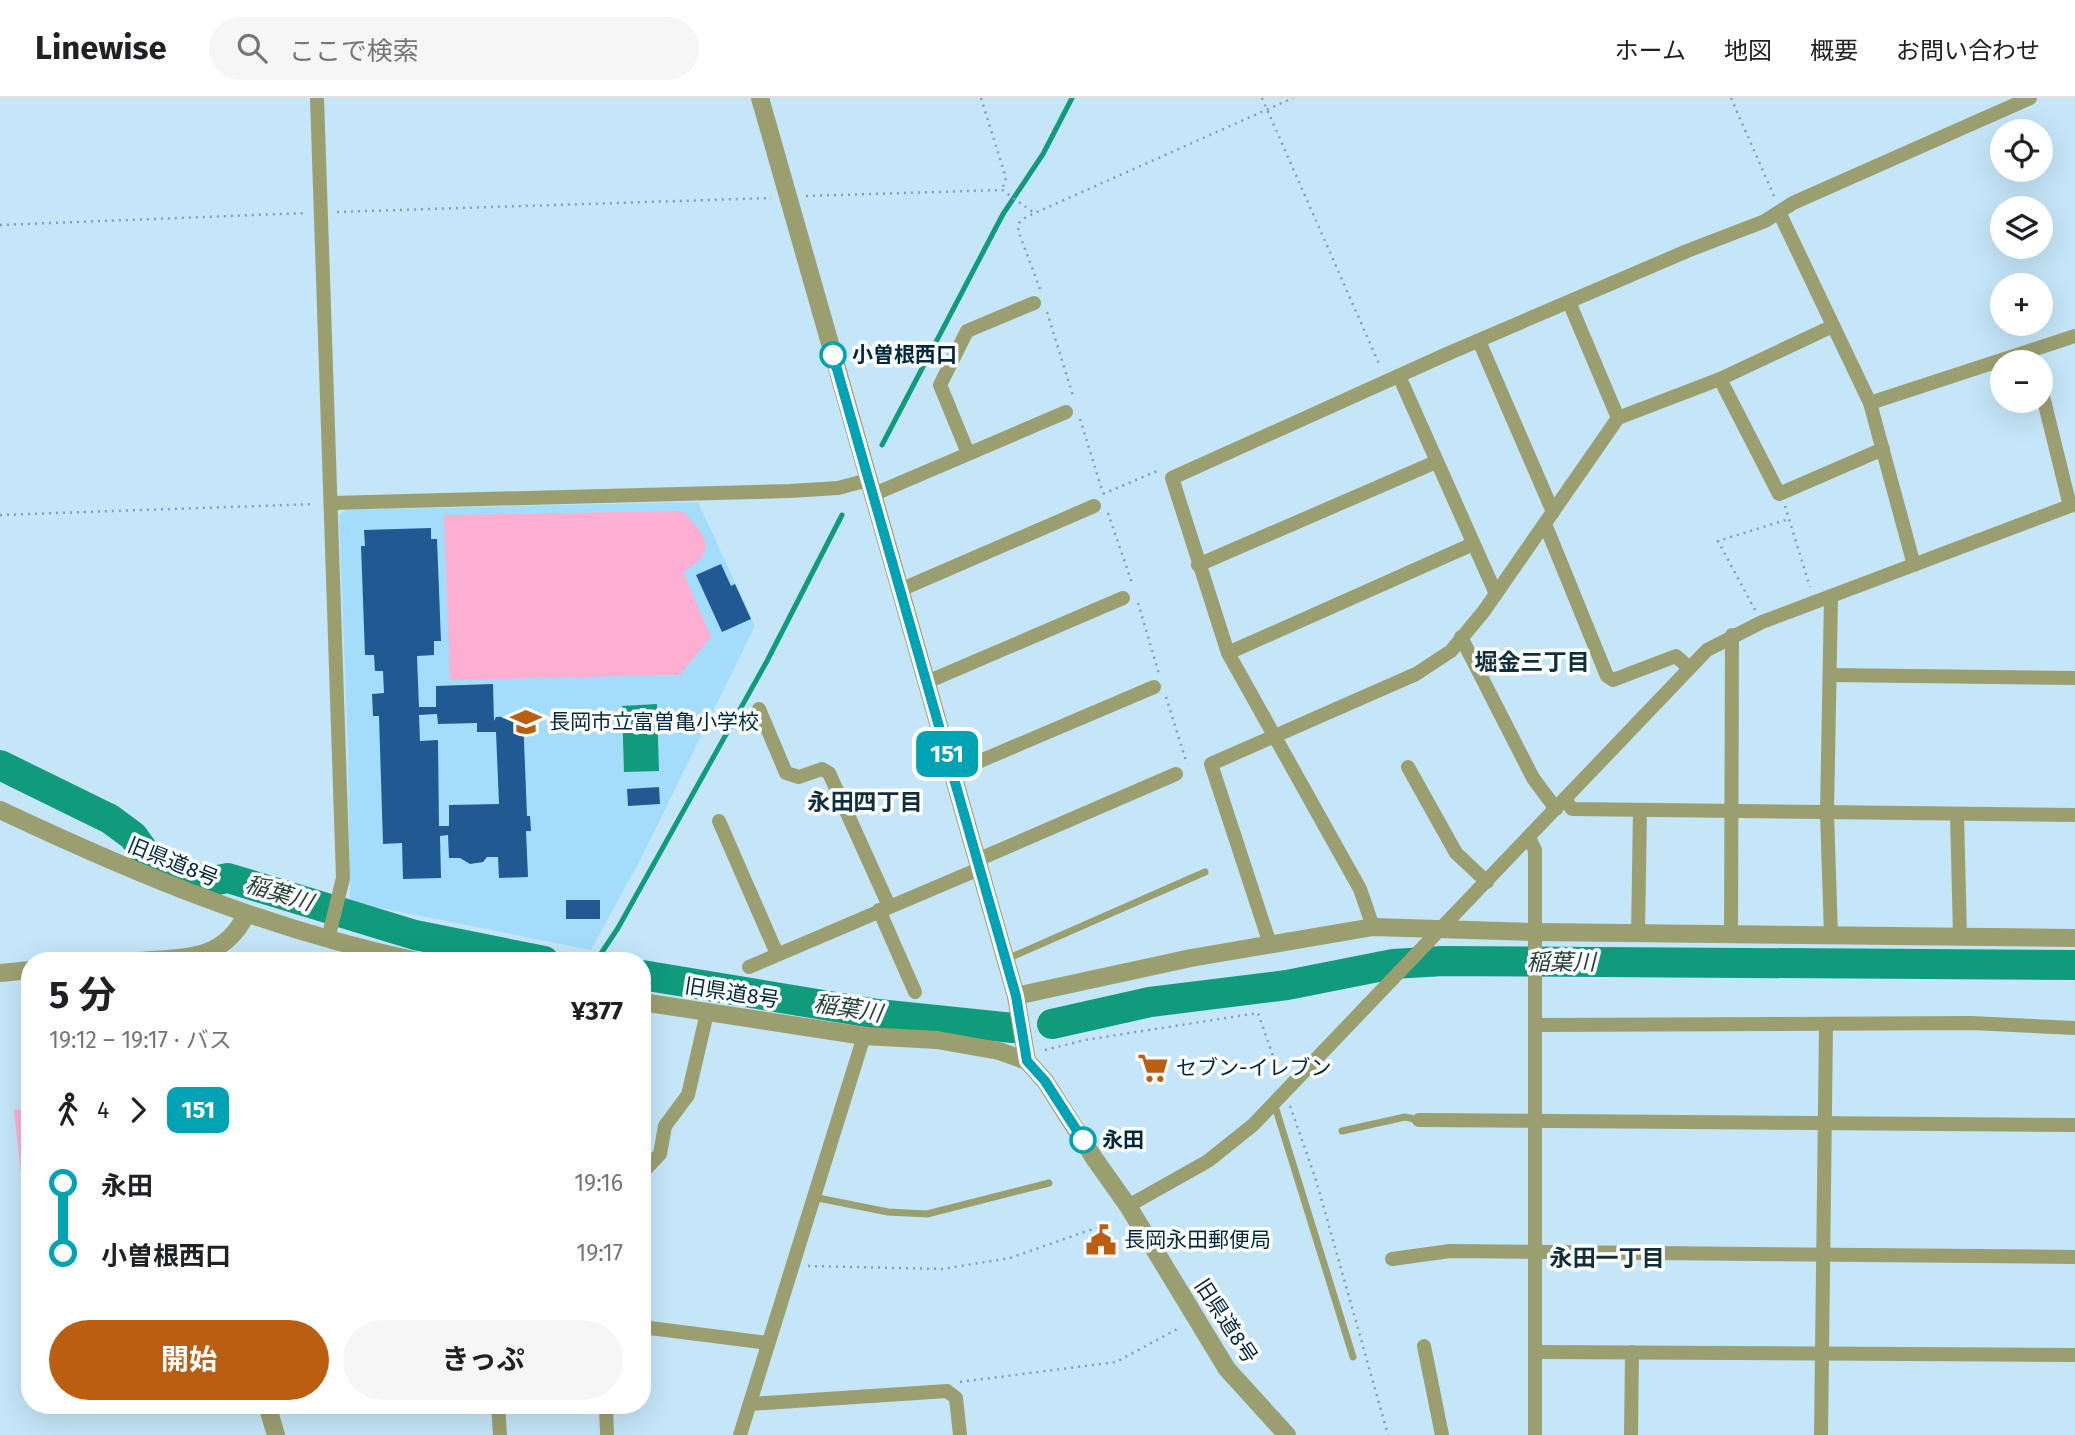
<!DOCTYPE html>
<html lang="ja">
<meta charset="utf-8">
<style>
:root{--surface:#fff;--page:#f6f6f6;--text:#202124;--muted:#757577;--line:#e0e0e0;--accent:#bc5e12}
body{margin:0;font-family:"Fira Sans","Noto Sans JP",sans-serif;background:var(--page);color:var(--text);height:100vh;display:flex;flex-direction:column;font-size:26px;white-space:nowrap}
*{box-sizing:border-box;margin:0}
p{font-size:23px;color:var(--muted)}
.icon{flex:none;width:38px;height:38px;fill:none;stroke:currentColor;stroke-width:2;stroke-linecap:round;stroke-linejoin:round}
.map{position:relative;flex:1;overflow:hidden}
.drawer{position:absolute;left:21px;top:854px;width:630px;height:462px;display:flex;flex-direction:column;background:var(--surface);border-radius:28px;box-shadow:0 7px 28px #0002}
.drawer>*{flex:none}
.badge{padding:0 14px;border-radius:10px;font-size:24px;line-height:46px}
.controls{position:absolute;left:1990px;top:21px;display:grid;gap:14px}
.controls a{display:grid;place-items:center;width:63px;height:63px;border-radius:50%;background:var(--surface);box-shadow:0 7px 28px #0002;font-size:35px}
.map>.badge{position:absolute;translate:-50% -50%;box-shadow:0 0 0 4px #fff}
.legs{display:flex;align-items:center;gap:10px;height:77px;padding:0 28px;font-size:23px}
.legs p{margin-inline-start:auto}
.head{display:flex;align-items:center;justify-content:space-between;height:119px;padding:0 28px}
h1{font-size:38px;font-weight:700;line-height:52px}
.action{display:flex;gap:14px;margin-top:auto;padding:14px 28px}
.action a{flex:1;height:80px;border-radius:42px;background:var(--accent);color:#fff;font-size:28px;font-weight:700;line-height:80px;text-align:center}
.action a+a{background:var(--page);color:var(--text)}
ul{padding:0 28px;list-style:none}
li{display:flex;align-items:center;gap:24px;height:70px;font-size:26px}
li i{display:grid;place-items:center;width:10px;height:100%;margin:0 9px;background:currentColor}
li i::after{content:'';width:18px;height:18px;margin:-9px;border:5px solid;border-radius:50%;background:var(--surface)}
li p{margin-inline-start:auto}
li:first-child i{background:linear-gradient(#0000 50%,currentColor 0)}
li:last-child i{background:linear-gradient(currentColor 50%,#0000 0)}
header{display:flex;align-items:center;gap:42px;box-sizing:border-box;height:98px;padding:0 35px;background:var(--surface);border-bottom:2px solid var(--line)}
header strong{font-size:33px}
nav{display:flex;gap:38px;margin-inline-start:auto;font-size:24px}
.search{width:490px;height:63px;background:var(--page);display:flex;align-items:center;gap:18px;box-sizing:border-box;padding:0 24px;border-radius:38px;color:var(--muted);font-size:26px}
.map>svg:first-child{display:block}
</style>
<header>
<strong>Linewise</strong>
<div class="search"><svg class="icon" aria-label="search" viewBox="0 0 24 24"><circle cx="10" cy="10" r="6"/><path d="M15 15l6 6"/></svg>ここで検索</div>
<nav><a>ホーム</a><a>地図</a><a>概要</a><a>お問い合わせ</a></nav>
</header>
<div class="map">
<svg width="2075" height="1337" viewBox="0 0 2075 1337">
<rect width="100%" height="100%" fill="#c4e6f8"/>
<path fill="#a4ddfb" d="M 698,404 L 755,528 L 641,760 L 591,852 L 350,804 L 348,653 L 339,417 L 347,412 Z"/>
<g fill="#fcafd0">
<path d="M 682,413 C 707,438 719,453 683,474 L 711,539 L 680,577 L 450,582 L 444,417 Z"/>
<path d="M 30,1011 L 30,1156 L 14,1012 Z"/>
</g>
<path fill="#109b7c" d="M 657,606 L 659,673 L 624,674 L 622,608 Z"/>
<g fill="none" stroke-linecap="round" stroke-linejoin="round">
<g stroke="#109b7c" stroke-width="5">
<path d="M 882,347 L 1003,116 L 1043,56 L 1072,0"/>
<path d="M 596,863 L 618,830 L 767,563 L 842,417"/>
</g>
<g stroke="#109b7c" stroke-width="30">
<path d="M 0,667 L 110,721 L 133,738 L 148,759 L 207,784 L 228,780 L 415,837 L 544,863"/>
<path d="M 642,877 L 878,916 L 1013,930"/>
<path d="M 1052,926 L 1150,904 L 1287,887 L 1393,866 L 1443,863 L 2075,867"/>
</g>
</g>
<g fill="#215992" fill-rule="evenodd">
<path d="M 431,430 L 431,441 L 437,441 L 441,543 L 434,543 L 434,557 L 417,558 L 419,609 L 436,609 L 436,588 L 493,586 L 494,623 L 496,619 L 523,618 L 527,718 L 530,718 L 531,733 L 526,733 L 528,779 L 499,780 L 498,759 L 487,759 L 483,764 L 470,766 L 460,760 L 449,760 L 448,737 L 440,738 L 441,780 L 403,781 L 402,745 L 383,746 L 379,618 L 373,618 L 372,596 L 384,595 L 383,573 L 375,573 L 374,557 L 365,557 L 361,448 L 365,448 L 364,432 ZM 437,616 L 438,626 L 477,625 L 477,634 L 496,634 L 499,706 L 449,707 L 449,728 L 439,728 L 438,642 L 420,643 L 419,617 Z"/>
<path d="M 721,466 L 731,488 L 735,486 L 751,521 L 722,534 L 696,477 Z"/>
<path d="M 659,689 L 660,706 L 628,708 L 627,691 Z"/>
<rect x="566" y="802" width="34" height="19"/>
</g>
<g fill="none" stroke-linecap="round" stroke-linejoin="round">
<g stroke="#7da2b4" stroke-width="2.5" stroke-dasharray="2 5" stroke-linecap="butt">
<path d="M 981,0 L 1006,80 L 1002,92"/>
<path d="M 1262,0 L 1380,268"/>
<path d="M 1731,0 L 1774,98"/>
<path d="M 806,98 L 1002,92 L 1033,114"/>
<path d="M 337,114 L 771,100"/>
<path d="M 0,127 L 306,115"/>
<path d="M 1040,191 L 1018,132 L 1019,125 L 1026,119 L 1293,0"/>
<path d="M 1047,214 L 1074,301"/>
<path d="M 1080,321 L 1103,395"/>
<path d="M 1103,396 L 1157,373"/>
<path d="M 1785,408 L 1810,489"/>
<path d="M 1108,415 L 1133,488"/>
<path d="M 0,417 L 315,406"/>
<path d="M 1138,505 L 1159,576"/>
<path d="M 1755,512 L 1718,443 L 1789,421"/>
<path d="M 1166,599 L 1187,666"/>
<path d="M 1045,952 L 1085,942 L 1258,915 L 1279,975"/>
<path d="M 1290,1008 L 1316,1082 L 1388,1337"/>
<path d="M 808,1168 L 942,1171 L 1010,1160 L 1116,1123"/>
<path d="M 960,1284 L 1116,1264 L 1181,1229"/>
</g>
<g stroke="#9b9f70" stroke-width="7">
<path d="M 1007,861 L 1205,774"/>
<path d="M 1274,1005 L 1353,1259"/>
<path d="M 1342,1033 L 1405,1019 L 1419,1022"/>
<path d="M 813,1099 L 888,1114 L 927,1116 L 1049,1085"/>
</g>
<g stroke="#9b9f70" stroke-width="14">
<path d="M 317,0 L 343,780 L 328,841"/>
<path d="M 1779,114 L 1870,305 L 1914,467"/>
<path d="M 1569,204 L 1618,320"/>
<path d="M 1479,243 L 1553,414"/>
<path d="M 1399,278 L 1496,496"/>
<path d="M 1720,281 L 1779,396 L 1883,351"/>
<path d="M 2040,286 L 2070,408"/>
<path d="M 1870,305 L 2075,238"/>
<path d="M 968,355 L 940,287 L 967,233 L 1034,205"/>
<path d="M 872,397 L 1066,314"/>
<path d="M 332,405 L 790,393 L 838,390 L 868,382"/>
<path d="M 1545,426 L 1607,578 L 1613,582 L 1676,558 L 1689,570"/>
<path d="M 1198,467 L 1436,364"/>
<path d="M 900,492 L 1094,408"/>
<path d="M 1831,498 L 1827,715 L 1831,837"/>
<path d="M 1461,539 L 1533,680 L 1556,711"/>
<path d="M 1228,555 L 1473,446"/>
<path d="M 1830,577 L 2075,580"/>
<path d="M 927,584 L 1123,500"/>
<path d="M 759,611 L 786,675 L 799,679 L 822,671 L 829,675 L 889,808"/>
<path d="M 1408,669 L 1456,755 L 1487,784"/>
<path d="M 952,675 L 1154,589"/>
<path d="M 1565,701 L 1572,711 L 2075,717"/>
<path d="M 1957,717 L 1960,837"/>
<path d="M 719,723 L 777,856"/>
<path d="M 1529,740 L 1535,752 L 1535,1337"/>
<path d="M 977,762 L 1176,676"/>
<path d="M 879,812 L 915,894"/>
<path d="M 1373,829 L 1360,791 L 1228,555 L 1172,380 L 1447,256 L 1687,153 L 1765,123 L 1793,105 L 2030,0"/>
<path d="M 1638,835 L 1640,712"/>
<path d="M 1731,836 L 1732,537"/>
<path d="M 1270,846 L 1211,666 L 1416,576 L 1451,553 L 1484,513 L 1618,320 L 1720,281 L 1833,228"/>
<path d="M 749,869 L 979,771"/>
<path d="M 1536,927 L 1971,925 L 2075,930"/>
<path d="M 1419,1022 L 2075,1027"/>
<path d="M 642,1075 L 660,1056 L 665,1028 L 688,997 L 707,915"/>
<path d="M 1128,1108 L 1208,1063 L 1253,1027 L 1707,552 L 1762,524 L 2075,406"/>
<path d="M 1392,1161 L 1450,1153 L 2075,1159"/>
<path d="M 642,1229 L 768,1245"/>
<path d="M 1424,1248 L 1442,1337"/>
<path d="M 1536,1254 L 2075,1257"/>
<path d="M 750,1306 L 947,1293 L 956,1300 L 960,1337"/>
<path d="M 498,1307 L 500,1337"/>
<path d="M 606,1307 L 607,1337"/>
<path d="M 740,1337 L 864,938"/>
<path d="M 1631,1337 L 1632,1254"/>
<path d="M 1821,1337 L 1826,927"/>
</g>
<g stroke="#9b9f70" stroke-width="18">
<path d="M 760,0 L 1016,898 L 1027,963"/>
<path d="M 0,712 C 138,777 267,831 417,863"/>
<path d="M 138,863 C 185,859 222,864 246,817"/>
<path d="M 0,875 L 30,872"/>
<path d="M 1016,898 L 1191,860 L 1373,829 L 1535,834 L 2075,840"/>
<path d="M 642,904 L 864,938 L 937,942 L 999,953 L 1027,963 L 1045,983 L 1094,1060 L 1128,1108 L 1227,1271 L 1287,1337"/>
<path d="M 267,1307 L 276,1337"/>
</g>
</g>
<g fill="none" stroke-linecap="round" stroke-linejoin="round">
<g stroke="#fff" stroke-width="16">
<path id="line-1" d="M 833,257 L 1016,898 L 1027,963 L 1045,983 L 1083,1042"/>
</g>
<use href="#line-1" stroke="#00a3b4" stroke-width="10"/>
</g>
<defs>
<g id="school-bare" transform="scale(2.415)"><path d="M0-5L7-2L0 1L-7-2ZM-4 1L0 2.5L4 1V4Q0 6-4 4Z" fill="#bc5e12" stroke="#fff" stroke-width="2.5" paint-order="stroke"/></g>
<g id="supermarket-bare" transform="scale(2.415)"><path d="M-6-5.5h2.5l.6 2H6L4.5 2H-2.5L-4.4-4H-6ZM-1.5 3.2a1.3 1.3 0 1 0 .1 0ZM3 3.2a1.3 1.3 0 1 0 .1 0Z" fill="#bc5e12" stroke="#fff" stroke-width="2.5" paint-order="stroke"/></g>
<g id="civic-bare" transform="scale(2.415)"><path d="M-.6-6.5H3V-4.5H.6V-3L4-1V1h2V6H-6V1h2V-1L-.6-3ZM-1.2 2.5V6h2.4V2.5Z" fill="#bc5e12" stroke="#fff" stroke-width="2.5" paint-order="stroke"/></g>
</defs>
<g fill-rule="evenodd">
<use href="#school-bare" x="526" y="624"/>
<use href="#supermarket-bare" x="1153" y="970"/>
<use href="#civic-bare" x="1101" y="1142"/>
</g>
<g fill="#fff" stroke="#00a3b4" stroke-width="3.5">
<circle cx="833" cy="257" r="12"/>
<circle cx="1083" cy="1042" r="12"/>
</g>
<g text-anchor="middle" stroke-width="7" stroke-linejoin="round" paint-order="stroke">
<g font-size="21" font-weight="bold" fill="#00293b" stroke="#fff" text-anchor="start">
<text x="852" y="264">小曽根西口</text>
<text x="1102" y="1049">永田</text>
</g>
<g font-size="21" fill="#00293b" stroke="#fff" text-anchor="start">
<text x="549" y="631">長岡市立富曽亀小学校</text>
<text x="1176" y="977">セブン-イレブン</text>
<text x="1124" y="1149">長岡永田郵便局</text>
</g>
<g font-size="21" fill="#00293b" stroke="#fff">
<text transform="translate(173 764) rotate(22)" y="7">旧県道8号</text>
<text transform="translate(732 895) rotate(9)" y="7">旧県道8号</text>
<text transform="translate(1226 1223) rotate(57)" y="7">旧県道8号</text>
</g>
<g font-size="23" font-weight="bold" fill="#102e3c" stroke="#fff">
<text x="1532" y="572">堀金三丁目</text>
<text x="865" y="712">永田四丁目</text>
<text x="1607" y="1168">永田一丁目</text>
</g>
<g font-size="23" font-style="italic" fill="#274139" stroke="#fff">
<text transform="translate(279 795) rotate(17)" y="8">稲葉川</text>
<text x="1561" y="872">稲葉川</text>
<text transform="translate(848 910) rotate(9)" y="8">稲葉川</text>
</g>
</g>
</svg>
<div class="controls">
<a><svg class="icon" aria-label="locate" viewBox="0 0 24 24"><circle cx="12" cy="12" r="6"/><path d="M12 2v4M12 18v4M2 12h4M18 12h4"/></svg></a>
<a><svg class="icon" aria-label="layers" viewBox="0 0 24 24"><path d="M12 4l9 5-9 5-9-5zM3 14l9 5 9-5"/></svg></a>
<a>+</a>
<a>−</a>
</div>
<b class="badge" style="left:947px;top:656px;background:#00a3b4;color:#fff">151</b>
<section class="drawer">
<div class="head"><div><h1>5 分</h1><p>19:12 – 19:17 · バス</p></div><b>¥377</b></div>
<div class="legs"><svg class="icon" aria-label="walk" viewBox="0 0 24 24"><circle cx="13" cy="4" r="2"/><path d="M13 8l-2 6 4 7M11 14l-3 7M7 12l3-4h3l4 4"/></svg>4<svg class="icon" aria-label="forward" viewBox="0 0 24 24"><path d="M9 5l7 7-7 7"/></svg><b class="badge" style="background:#00a3b4;color:#fff">151</b></div>
<ul>
<li><i style="color:#00a3b4"></i><b>永田</b><p>19:16</p></li>
<li><i style="color:#00a3b4"></i><b>小曽根西口</b><p>19:17</p></li>
</ul>
<div class="action"><a>開始</a><a>きっぷ</a></div>
</section>
</div>
